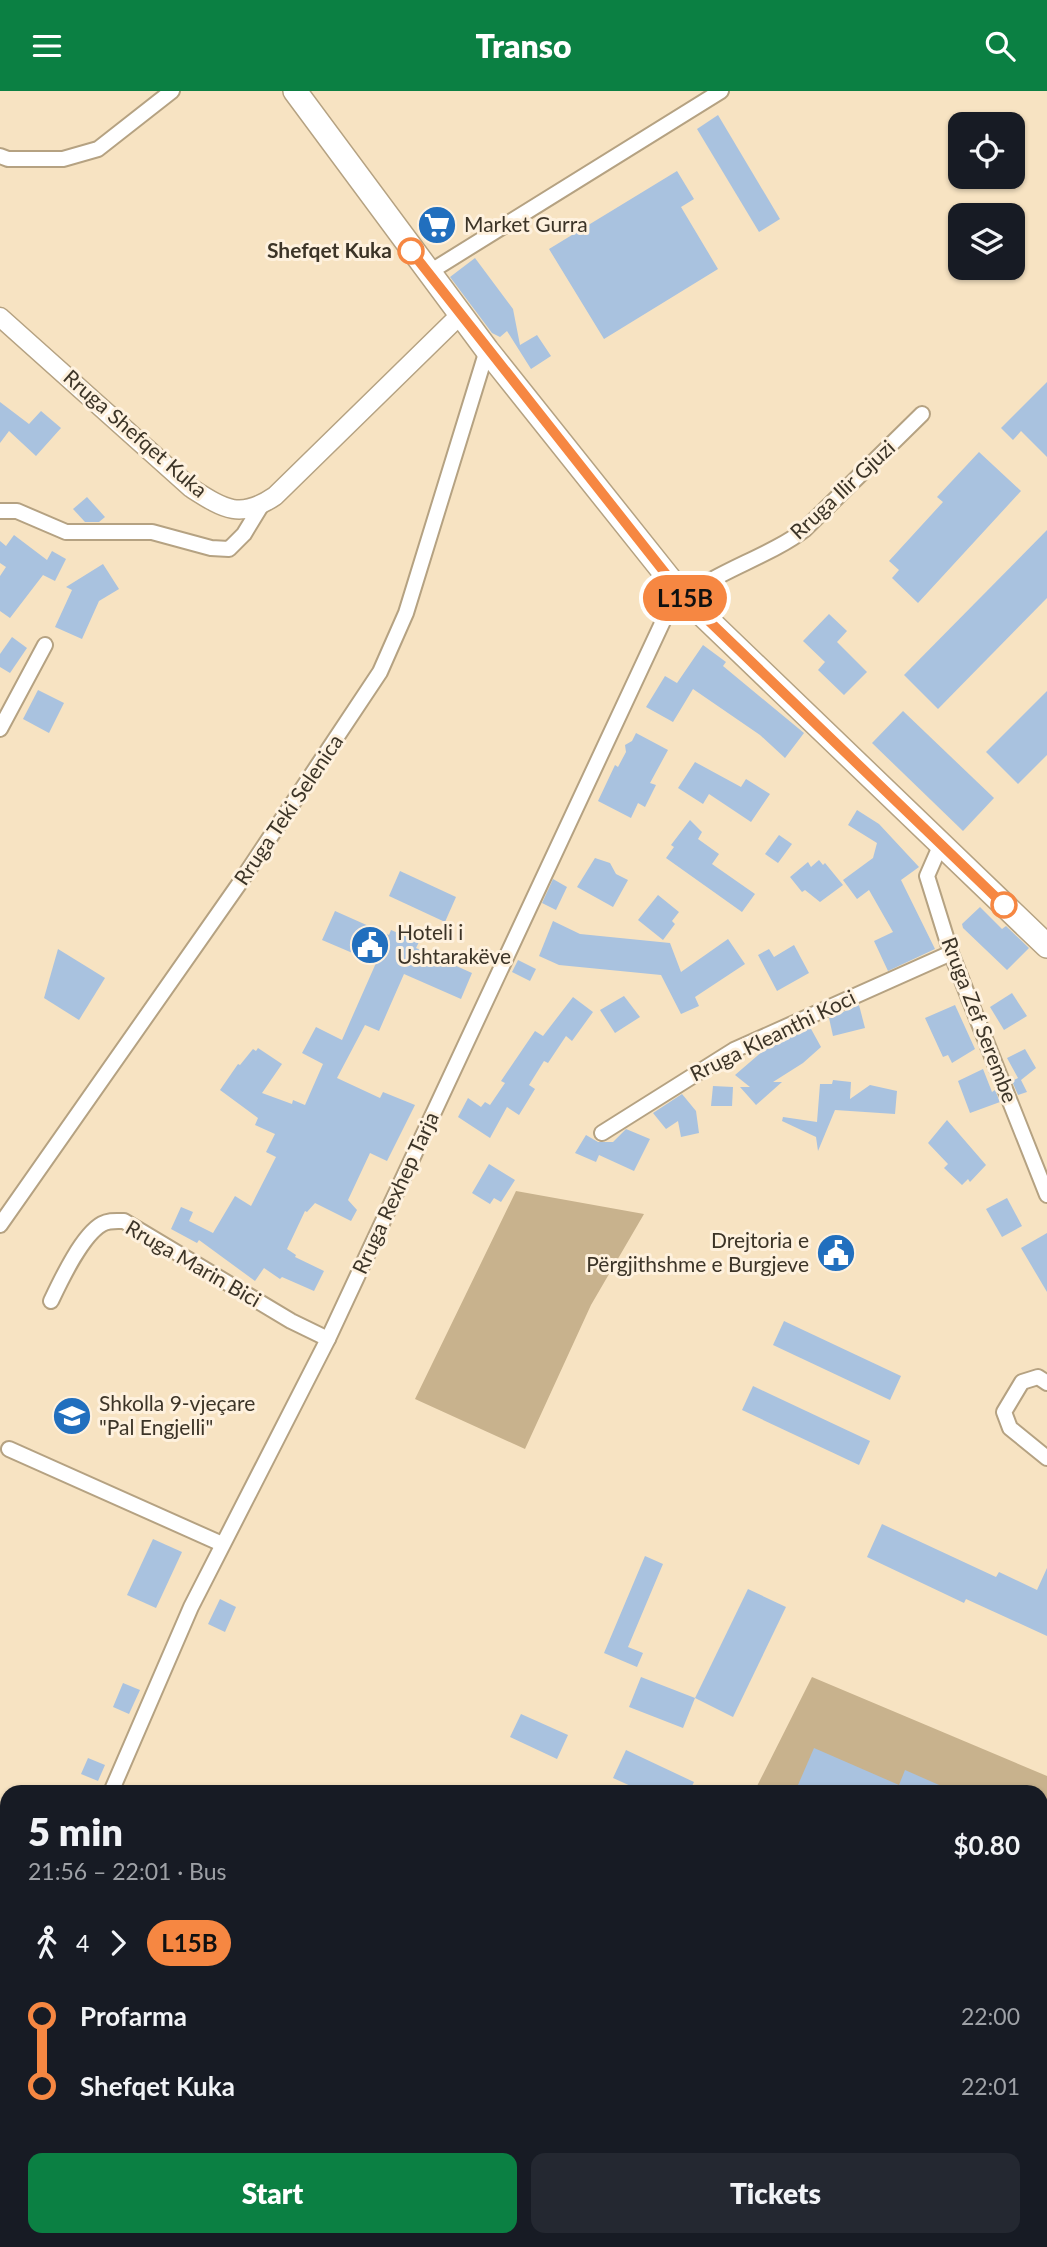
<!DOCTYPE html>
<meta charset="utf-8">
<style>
:root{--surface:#171b24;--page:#242831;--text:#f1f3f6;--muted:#9ea1a6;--accent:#0b8043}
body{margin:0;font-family:Lato,sans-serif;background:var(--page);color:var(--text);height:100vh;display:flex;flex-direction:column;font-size:26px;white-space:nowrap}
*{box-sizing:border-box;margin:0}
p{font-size:23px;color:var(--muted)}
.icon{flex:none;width:38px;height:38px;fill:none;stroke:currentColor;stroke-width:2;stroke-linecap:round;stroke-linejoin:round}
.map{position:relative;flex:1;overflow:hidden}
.sheet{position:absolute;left:0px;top:1694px;width:1048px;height:462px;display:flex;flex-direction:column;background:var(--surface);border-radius:21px 21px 0 0;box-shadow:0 2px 5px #0004}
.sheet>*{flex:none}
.badge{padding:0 14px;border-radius:23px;font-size:24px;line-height:46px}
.controls{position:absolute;left:948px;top:21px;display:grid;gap:14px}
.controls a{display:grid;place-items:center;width:77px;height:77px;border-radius:14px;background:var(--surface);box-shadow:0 2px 5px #0004;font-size:35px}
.map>.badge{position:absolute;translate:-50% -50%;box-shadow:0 0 0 4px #fff}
.legs{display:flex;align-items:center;gap:10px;height:77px;padding:0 28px;font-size:23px}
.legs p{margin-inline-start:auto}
.overview{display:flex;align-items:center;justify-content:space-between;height:119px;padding:0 28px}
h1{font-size:38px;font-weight:800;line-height:52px}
.action{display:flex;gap:14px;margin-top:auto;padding:14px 28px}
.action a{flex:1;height:80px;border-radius:14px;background:var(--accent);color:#fff;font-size:28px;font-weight:800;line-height:80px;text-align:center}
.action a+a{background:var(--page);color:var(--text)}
ul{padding:0 28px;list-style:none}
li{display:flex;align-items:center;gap:24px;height:70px;font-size:26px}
li i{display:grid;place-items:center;width:10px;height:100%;margin:0 9px;background:currentColor}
li i::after{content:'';width:18px;height:18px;margin:-9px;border:5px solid;border-radius:50%;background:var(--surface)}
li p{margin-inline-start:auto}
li:first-child i{background:linear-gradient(#0000 50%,currentColor 0)}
li:last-child i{background:linear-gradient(currentColor 50%,#0000 0)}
header{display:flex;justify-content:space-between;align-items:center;height:91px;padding:0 28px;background:var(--accent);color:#fff;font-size:32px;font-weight:800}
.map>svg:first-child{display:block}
</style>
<header><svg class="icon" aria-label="menu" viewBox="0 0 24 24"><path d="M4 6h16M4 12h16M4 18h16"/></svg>Transo<svg class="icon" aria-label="search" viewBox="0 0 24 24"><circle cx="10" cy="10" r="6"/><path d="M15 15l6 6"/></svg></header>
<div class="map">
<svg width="1047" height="2156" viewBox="0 0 1047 2156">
<rect width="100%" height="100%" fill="#f7e3c2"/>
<g fill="#c8b28d">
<path d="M 516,1100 L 644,1123 L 591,1214 L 525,1358 L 415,1308 Z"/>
<path d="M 812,1586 L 1047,1685 L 1047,2038 L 1041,2041 L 1041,1701 L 754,1701 Z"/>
</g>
<g fill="#a9c2df">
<path d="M 718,24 L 780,128 L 759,141 L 697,38 Z"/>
<path d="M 677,80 L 694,108 L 681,116 L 718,178 L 604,248 L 549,158 Z"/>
<path d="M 475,167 L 513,218 L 520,254 L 537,244 L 551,265 L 531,278 L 507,240 L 500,246 L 492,242 L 450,186 Z"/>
<path d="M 1047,291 L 1047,366 L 1021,340 L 1013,349 L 1001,337 Z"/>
<path d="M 0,311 L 29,333 L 41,320 L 61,337 L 36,365 L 9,340 L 0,352 Z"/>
<path d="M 979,361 L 1021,400 L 918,512 L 892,487 L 899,479 L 889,470 L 943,411 L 937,406 Z"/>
<path d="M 87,406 L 105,426 L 99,431 L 85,431 L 73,418 Z"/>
<path d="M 1047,439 L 1047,507 L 938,618 L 904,584 Z"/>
<path d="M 14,444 L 47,469 L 52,460 L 66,468 L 55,490 L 43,484 L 10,527 L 0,520 L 0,485 L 6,476 L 0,472 L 0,450 L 6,455 Z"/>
<path d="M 103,473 L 119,498 L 99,510 L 82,548 L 55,536 L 72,499 L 66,496 Z"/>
<path d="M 829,523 L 847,540 L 837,551 L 867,581 L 844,604 L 818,579 L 825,571 L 803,550 Z"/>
<path d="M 12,546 L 27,557 L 10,582 L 0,576 L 0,563 Z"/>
<path d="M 703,554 L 726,571 L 723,575 L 804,642 L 785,667 L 760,644 L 693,598 L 673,631 L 646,616 L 665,585 L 677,592 Z"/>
<path d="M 38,599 L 64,612 L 49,642 L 23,628 Z"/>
<path d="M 1047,600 L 1047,664 L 1018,693 L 986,661 Z"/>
<path d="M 903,620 L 994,707 L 963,740 L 872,652 Z"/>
<path d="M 636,642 L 668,659 L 650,692 L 656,694 L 645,716 L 638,712 L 631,727 L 598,710 L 615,674 L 618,676 L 626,661 L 625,654 L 632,650 Z"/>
<path d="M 695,671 L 741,696 L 746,688 L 770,703 L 751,731 L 709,703 L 703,713 L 678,697 Z"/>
<path d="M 857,719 L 879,733 L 919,776 L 901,789 L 935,858 L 888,880 L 874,850 L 893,841 L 869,799 L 857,808 L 843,789 L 873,767 L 877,752 L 848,734 Z"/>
<path d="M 690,729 L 702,741 L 698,748 L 719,763 L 712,773 L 755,803 L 742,821 L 666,767 L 674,756 L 671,754 Z"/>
<path d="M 779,744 L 792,753 L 778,772 L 765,763 Z"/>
<path d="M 595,767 L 610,772 L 616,783 L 628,789 L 613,816 L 577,796 Z"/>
<path d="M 819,769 L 823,774 L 825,772 L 843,794 L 820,811 L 805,799 L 802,801 L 790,786 L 808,771 L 811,776 Z"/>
<path d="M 400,780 L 456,806 L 445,831 L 389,805 Z"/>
<path d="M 553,788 L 567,796 L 556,819 L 542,812 Z"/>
<path d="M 658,804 L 679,821 L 672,830 L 675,833 L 663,849 L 638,829 Z"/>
<path d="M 980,816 L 1002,838 L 1006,835 L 1029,857 L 1007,879 L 963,837 L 962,833 Z"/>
<path d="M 335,820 L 389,844 L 391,839 L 419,851 L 416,857 L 472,882 L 461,908 L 404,883 L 379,940 L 365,934 L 337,987 L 380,1007 L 383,1001 L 415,1014 L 387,1070 L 370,1062 L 348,1109 L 357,1119 L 351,1130 L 315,1112 L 307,1121 L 305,1120 L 287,1158 L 296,1164 L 295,1166 L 324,1180 L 314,1200 L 282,1186 L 280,1188 L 264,1177 L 255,1190 L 199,1149 L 197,1152 L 171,1138 L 181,1116 L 193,1121 L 189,1130 L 213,1142 L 235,1105 L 251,1115 L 276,1066 L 266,1061 L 275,1043 L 255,1034 L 258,1027 L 220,999 L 238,973 L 240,974 L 253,958 L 256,960 L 258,957 L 282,973 L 262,1002 L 292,1013 L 293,1009 L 305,1014 L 323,973 L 302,962 L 316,936 L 342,949 L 376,872 L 322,849 Z"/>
<path d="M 553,830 L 580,843 L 670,852 L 681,881 L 728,848 L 745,873 L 695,906 L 699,915 L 681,923 L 661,884 L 559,874 L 539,865 Z"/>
<path d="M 794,854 L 809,882 L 777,900 L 758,864 L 769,858 L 774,866 Z"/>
<path d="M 58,858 L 105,887 L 79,929 L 44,907 Z"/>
<path d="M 518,869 L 536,878 L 530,890 L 512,881 Z"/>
<path d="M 1012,902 L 1027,925 L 1004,939 L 990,916 Z"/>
<path d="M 624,905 L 640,926 L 615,942 L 600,919 Z"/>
<path d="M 573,906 L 593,921 L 572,950 L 566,945 L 548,972 L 544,970 L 529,994 L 535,998 L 519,1024 L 507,1016 L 490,1047 L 458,1026 L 468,1007 L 481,1016 L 485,1011 L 490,1014 L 505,992 L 501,990 L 535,940 L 543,945 Z"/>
<path d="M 859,914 L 865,937 L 833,945 L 829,927 Z"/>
<path d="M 955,914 L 975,958 L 952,972 L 948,964 L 943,966 L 925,927 Z"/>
<path d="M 810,936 L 821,956 L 803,972 L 773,991 L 782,991 L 756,1014 L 740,996 L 750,996 L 735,984 L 771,953 Z"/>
<path d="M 1025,958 L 1036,977 L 1021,989 L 1027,1001 L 1018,1004 L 1012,990 L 1018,987 L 1007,967 Z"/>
<path d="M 983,978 L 992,1001 L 995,999 L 1000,1011 L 970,1022 L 958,990 Z"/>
<path d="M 833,989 L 851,991 L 850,1008 L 870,994 L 897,1000 L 895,1023 L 835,1019 L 818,1060 L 816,1046 L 782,1030 L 783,1026 L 817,1031 L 820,993 L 832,993 Z"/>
<path d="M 713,995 L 733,996 L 732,1015 L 711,1015 Z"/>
<path d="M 682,1003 L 696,1020 L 699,1042 L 681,1046 L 678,1030 L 666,1038 L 653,1022 Z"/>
<path d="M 947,1029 L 986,1074 L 970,1091 L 968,1088 L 962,1094 L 944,1077 L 948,1073 L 928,1052 Z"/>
<path d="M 626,1038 L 650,1048 L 634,1080 L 599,1064 L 596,1071 L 575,1062 L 586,1044 L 598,1051 L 613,1051 Z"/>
<path d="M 489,1073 L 515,1089 L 501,1111 L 494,1107 L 490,1113 L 472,1102 Z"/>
<path d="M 1007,1107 L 1022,1135 L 1002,1146 L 986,1118 Z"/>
<path d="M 1047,1142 L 1047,1201 L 1021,1157 Z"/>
<path d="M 784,1230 L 901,1285 L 890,1309 L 773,1254 Z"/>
<path d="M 753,1295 L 870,1350 L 859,1374 L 742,1319 Z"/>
<path d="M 882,1433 L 996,1486 L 999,1481 L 1037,1499 L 1047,1477 L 1047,1545 L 966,1508 L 964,1512 L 867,1466 Z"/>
<path d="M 153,1448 L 182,1461 L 156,1517 L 127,1504 Z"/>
<path d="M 645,1465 L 663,1473 L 628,1556 L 643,1562 L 637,1576 L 604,1562 Z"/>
<path d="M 748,1498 L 786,1516 L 733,1626 L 695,1607 Z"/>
<path d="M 220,1508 L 236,1516 L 225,1541 L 208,1533 Z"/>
<path d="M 641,1586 L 695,1607 L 683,1637 L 629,1616 Z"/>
<path d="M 123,1592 L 140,1599 L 129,1623 L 113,1616 Z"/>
<path d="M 521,1623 L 568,1644 L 557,1668 L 510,1646 Z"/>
<path d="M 814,1657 L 899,1694 L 905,1679 L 955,1701 L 813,1701 L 798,1694 Z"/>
<path d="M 626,1659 L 694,1691 L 689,1701 L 644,1701 L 613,1687 Z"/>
<path d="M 88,1667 L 105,1674 L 98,1690 L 81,1683 Z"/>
</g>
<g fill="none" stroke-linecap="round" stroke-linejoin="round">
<g stroke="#b5a282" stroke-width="18">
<g id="minor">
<path d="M 0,65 L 8,68 L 63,68 L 98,58 L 172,0"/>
<path d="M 428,182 L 721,0"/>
<path d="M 0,420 L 17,420 L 66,441 L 152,441 L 211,457 L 229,458 L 244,443 L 261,415"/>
<path d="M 0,638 L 45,554"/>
<path d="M 941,753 L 927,785 L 951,862 L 1047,1104"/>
<path d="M 602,1042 L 734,959 L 951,862"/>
<path d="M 0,1134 L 239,793 L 380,581 L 406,522 L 487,259"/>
<path d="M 51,1210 C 61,1189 82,1144 102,1133 C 109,1129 116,1130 124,1130 L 291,1230 L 328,1248"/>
<path d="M 1047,1292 L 1038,1286 L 1022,1291 L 1004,1321 L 1010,1337 L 1047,1367"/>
<path d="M 9,1358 L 222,1453"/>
<path d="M 111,1701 L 191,1516 L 328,1248 L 665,526 C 694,486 764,470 804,439 L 922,323"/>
<path d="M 0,1945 L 7,1930"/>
</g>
</g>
<g stroke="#b5a282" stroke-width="21">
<path id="tertiary" d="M 0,226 L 191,397 C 224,418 240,429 275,405 L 460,224"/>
</g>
<g stroke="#b5a282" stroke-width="26">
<path id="primary" d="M 295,0 L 487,259 L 684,506 L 1047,855"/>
</g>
<use href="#minor" stroke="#fff" stroke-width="14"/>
<use href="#tertiary" stroke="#fff" stroke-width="18"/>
<use href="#primary" stroke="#fff" stroke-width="23"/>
</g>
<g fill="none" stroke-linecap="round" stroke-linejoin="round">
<g stroke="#fff" stroke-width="16">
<path id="line-1" d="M 411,160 L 684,506 L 1004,814"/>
</g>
<use href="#line-1" stroke="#f68742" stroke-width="10"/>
</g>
<defs>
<g id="supermarket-disc" transform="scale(2.0125)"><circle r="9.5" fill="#216fbe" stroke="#fef1de"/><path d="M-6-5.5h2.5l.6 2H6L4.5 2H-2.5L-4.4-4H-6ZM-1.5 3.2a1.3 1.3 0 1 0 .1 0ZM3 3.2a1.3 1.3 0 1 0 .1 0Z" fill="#fff"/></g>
<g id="civic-disc" transform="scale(2.0125)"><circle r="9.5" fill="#216fbe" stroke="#fef1de"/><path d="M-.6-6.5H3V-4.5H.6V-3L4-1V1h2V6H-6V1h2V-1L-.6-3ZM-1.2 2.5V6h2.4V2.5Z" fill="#fff"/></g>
<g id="school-disc" transform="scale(2.0125)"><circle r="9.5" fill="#216fbe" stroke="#fef1de"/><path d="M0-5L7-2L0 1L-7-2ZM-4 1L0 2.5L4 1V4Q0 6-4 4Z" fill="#fff"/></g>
</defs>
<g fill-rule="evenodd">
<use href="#supermarket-disc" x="437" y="134"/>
<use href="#civic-disc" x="370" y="854"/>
<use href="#civic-disc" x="836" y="1162"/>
<use href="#school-disc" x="72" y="1325"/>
</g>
<g fill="#fff" stroke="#f68742" stroke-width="3.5">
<circle cx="411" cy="160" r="12"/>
<circle cx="1004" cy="814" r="12"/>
</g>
<g text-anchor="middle" stroke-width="6" stroke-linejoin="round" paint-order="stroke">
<g font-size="21" fill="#3c3427" stroke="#fef1de" text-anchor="start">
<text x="464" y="141">Market Gurra</text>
<text x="397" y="849">Hoteli i<tspan x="397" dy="24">Ushtarakëve</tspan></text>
<text x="809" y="1157" text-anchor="end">Drejtoria e<tspan x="809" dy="24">Përgjithshme e Burgjeve</tspan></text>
<text x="99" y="1320">Shkolla 9-vjeçare<tspan x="99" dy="24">"Pal Engjelli"</tspan></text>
</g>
<g font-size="21" font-weight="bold" fill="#3c3427" stroke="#fef1de" text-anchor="end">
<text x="392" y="167">Shefqet Kuka</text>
</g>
<g font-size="21" fill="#3c3427" stroke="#fef1de">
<text transform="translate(135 343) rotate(41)" y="7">Rruga Shefqet Kuka</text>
<text transform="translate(843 399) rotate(-43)" y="7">Rruga Ilir Gjuzi</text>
<text transform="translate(289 719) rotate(-56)" y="7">Rruga Teki Selenica</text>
<text transform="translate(979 929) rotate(69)" y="7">Rruga Zef Serembe</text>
<text transform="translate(773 945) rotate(-26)" y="7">Rruga Kleanthi Koci</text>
<text transform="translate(396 1102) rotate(-65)" y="7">Rruga Rexhep Tarja</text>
<text transform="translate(193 1173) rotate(30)" y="7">Rruga Marin Bici</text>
</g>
</g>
</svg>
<div class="controls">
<a><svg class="icon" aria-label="locate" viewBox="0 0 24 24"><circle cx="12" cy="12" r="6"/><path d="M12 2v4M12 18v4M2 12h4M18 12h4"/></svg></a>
<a><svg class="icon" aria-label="layers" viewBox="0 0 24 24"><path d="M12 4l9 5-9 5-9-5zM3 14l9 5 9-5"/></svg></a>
</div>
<b class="badge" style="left:685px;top:507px;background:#f68742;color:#111">L15B</b>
<section class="sheet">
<div class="overview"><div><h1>5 min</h1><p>21:56 – 22:01 · Bus</p></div><b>$0.80</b></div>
<div class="legs"><svg class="icon" aria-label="walk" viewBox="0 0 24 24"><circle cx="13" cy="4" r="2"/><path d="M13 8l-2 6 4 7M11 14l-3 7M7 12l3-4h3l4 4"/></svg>4<svg class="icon" aria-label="forward" viewBox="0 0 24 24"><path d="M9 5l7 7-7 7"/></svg><b class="badge" style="background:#f68742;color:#111">L15B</b></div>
<ul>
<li><i style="color:#f68742"></i><b>Profarma</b><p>22:00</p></li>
<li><i style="color:#f68742"></i><b>Shefqet Kuka</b><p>22:01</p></li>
</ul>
<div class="action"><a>Start</a><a>Tickets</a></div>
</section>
</div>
